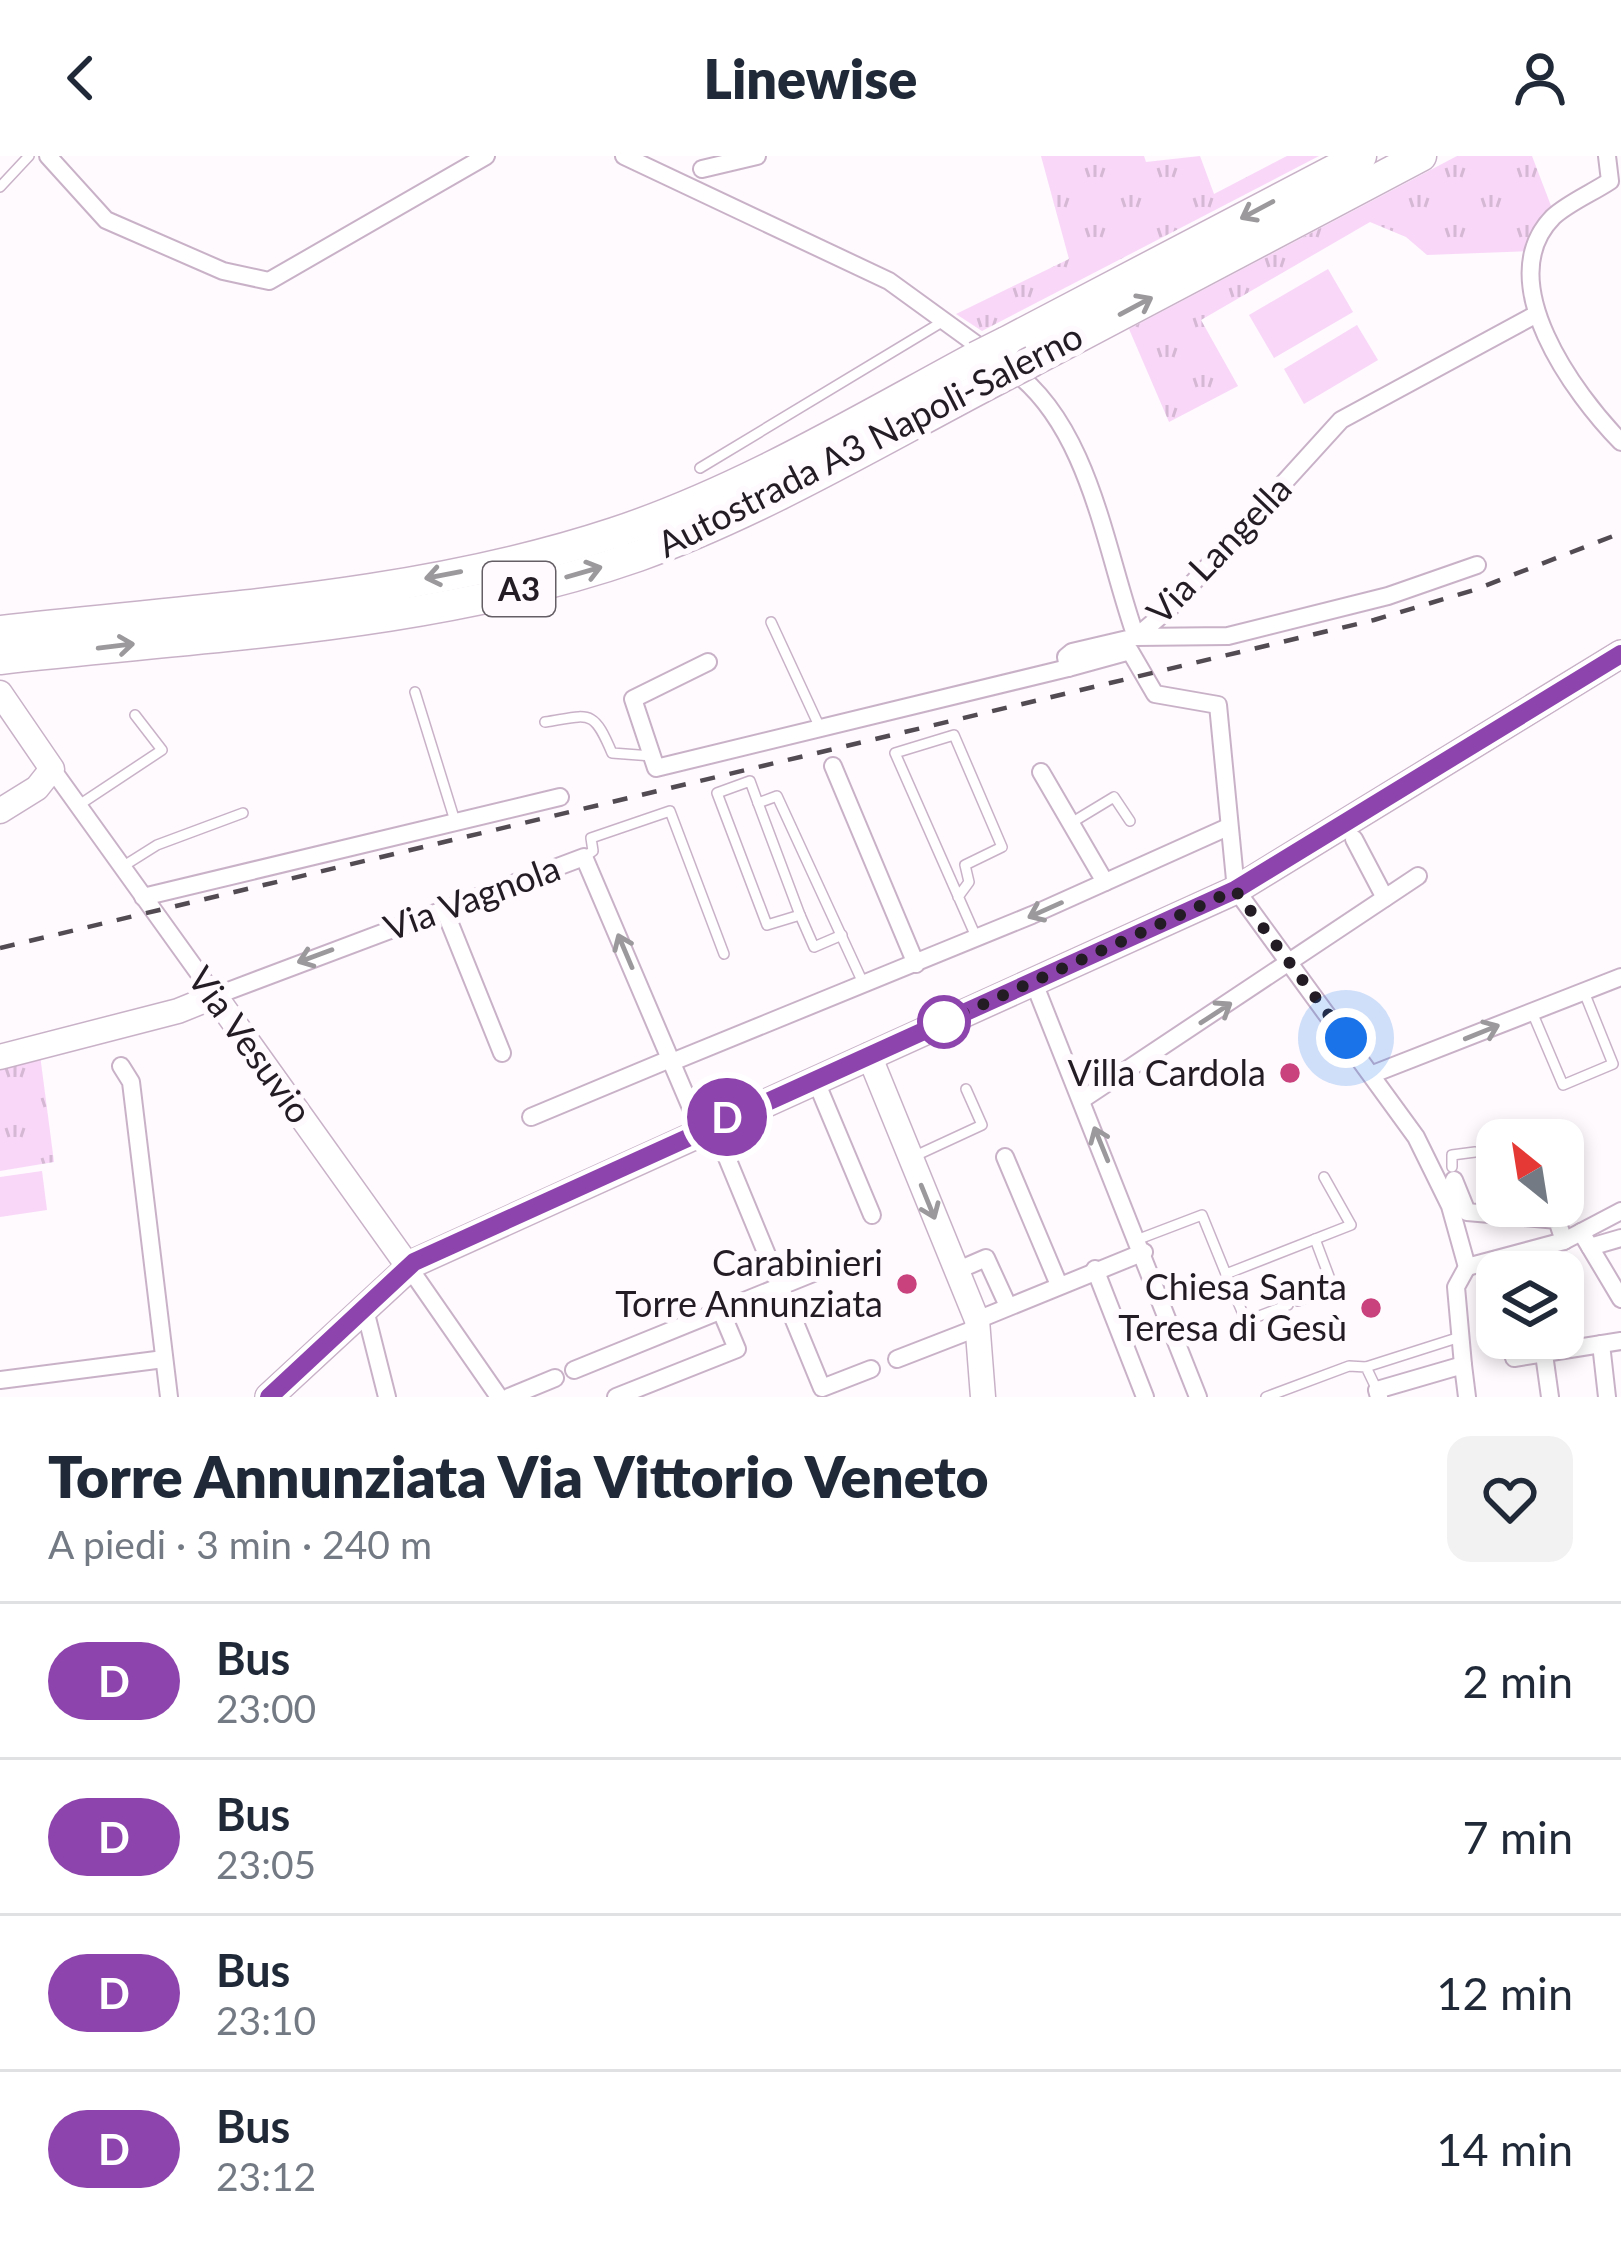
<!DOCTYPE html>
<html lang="it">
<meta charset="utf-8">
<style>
:root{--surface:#fff;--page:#f2f2f3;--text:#1f2937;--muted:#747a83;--line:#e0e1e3}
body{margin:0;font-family:Lato,sans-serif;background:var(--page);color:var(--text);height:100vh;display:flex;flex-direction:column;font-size:45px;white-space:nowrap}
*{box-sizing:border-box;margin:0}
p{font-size:39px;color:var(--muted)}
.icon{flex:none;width:66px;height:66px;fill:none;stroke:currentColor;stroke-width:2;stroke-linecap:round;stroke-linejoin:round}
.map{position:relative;height:1241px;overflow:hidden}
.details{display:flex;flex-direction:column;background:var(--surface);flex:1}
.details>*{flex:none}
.badge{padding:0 24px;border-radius:39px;font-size:42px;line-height:78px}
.needle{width:78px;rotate:330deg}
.buttons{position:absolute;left:1476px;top:963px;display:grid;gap:24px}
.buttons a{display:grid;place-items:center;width:108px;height:108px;border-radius:24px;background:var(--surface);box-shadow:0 6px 18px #0003;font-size:60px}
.you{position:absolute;width:60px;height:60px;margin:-30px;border:9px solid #fff;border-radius:50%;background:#1a73e8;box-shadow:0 0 0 18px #1a73e833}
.map>.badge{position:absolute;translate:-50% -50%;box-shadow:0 0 0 6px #fff}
.round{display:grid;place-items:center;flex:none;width:126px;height:126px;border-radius:24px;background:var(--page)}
.head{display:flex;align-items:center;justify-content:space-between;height:204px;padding:0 48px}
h1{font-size:57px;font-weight:800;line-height:90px}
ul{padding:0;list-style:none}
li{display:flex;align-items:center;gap:36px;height:156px;padding:0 48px;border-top:3px solid var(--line)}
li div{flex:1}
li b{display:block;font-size:45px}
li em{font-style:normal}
li .badge{min-width:132px;font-weight:700;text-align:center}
header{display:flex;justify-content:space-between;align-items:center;height:156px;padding:0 48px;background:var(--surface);font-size:54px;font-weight:800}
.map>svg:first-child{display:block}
</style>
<header><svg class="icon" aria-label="back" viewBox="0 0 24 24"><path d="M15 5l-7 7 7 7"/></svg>Linewise<svg class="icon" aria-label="person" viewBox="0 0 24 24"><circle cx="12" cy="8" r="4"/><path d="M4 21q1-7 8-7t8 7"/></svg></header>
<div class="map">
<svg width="1621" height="1241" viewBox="0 0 1621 1241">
<defs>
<pattern id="grass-tufts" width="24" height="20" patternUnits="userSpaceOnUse" patternTransform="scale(3)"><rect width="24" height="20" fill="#f9d7f8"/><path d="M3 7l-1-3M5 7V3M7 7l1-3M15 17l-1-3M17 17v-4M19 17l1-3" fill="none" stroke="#d5b8d4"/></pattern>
</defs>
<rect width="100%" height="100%" fill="#fefafe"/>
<g fill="url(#grass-tufts)">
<path d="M 1041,0 L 1144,0 L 1146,6 L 1200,0 L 1214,38 L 1287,0 L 1319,0 L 982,175 L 956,158 L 1069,103 Z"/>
<path d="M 1457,0 L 1532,0 L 1553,55 L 1541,64 L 1530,95 L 1427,99 L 1406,81 L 1370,66 L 1201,164 L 1238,230 L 1169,266 L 1129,173 Z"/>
<path d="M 40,899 L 54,1006 L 0,1015 L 0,910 Z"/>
</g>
<g fill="#f9d7f8">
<path d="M 1328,113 L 1353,156 L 1274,202 L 1249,159 Z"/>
<path d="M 1357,169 L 1378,204 L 1304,248 L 1284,213 Z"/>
<path d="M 42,1015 L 47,1054 L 0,1061 L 0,1021 Z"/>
</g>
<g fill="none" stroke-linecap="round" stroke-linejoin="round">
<g stroke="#c9b2c8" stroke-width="12">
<g id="lane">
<path d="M 0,31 L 29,0"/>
<path d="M 700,312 L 942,166"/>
<path d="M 771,466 L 821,574"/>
<path d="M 415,536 L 455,665"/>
<path d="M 545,566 C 590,559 593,552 612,597 L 652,600"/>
<path d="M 758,647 L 750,625 L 717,637 L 767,769 L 800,759 L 814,791 L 842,779"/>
<path d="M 79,649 L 162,594 L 135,559"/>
<path d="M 1071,667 L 1114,641 L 1130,665"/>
<path d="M 584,701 L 593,695 L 591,682 L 670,655 L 724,798"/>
<path d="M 122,711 L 157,689 L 243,657"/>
<path d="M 958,741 L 969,726 L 965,709 L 1002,691 L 954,579 L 895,597 L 977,783"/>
<path d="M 800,759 L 758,647 L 777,640 L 864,829"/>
<path d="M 1532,856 L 1563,929 L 1613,908 L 1584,836"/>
<path d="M 915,1000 L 982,969 L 966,933"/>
<path d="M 1452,1011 L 1452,999 L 1475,996"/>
<path d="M 1139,1083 L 1202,1059 L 1226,1118 L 1351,1069 L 1324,1021"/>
<path d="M 1226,1118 L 1246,1165 L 1288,1149"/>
<path d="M 1298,1145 L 1333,1131 L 1315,1083"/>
<path d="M 1366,1211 L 1460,1181"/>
<path d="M 1266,1241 L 1349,1210 L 1366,1211 L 1377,1234"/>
</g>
</g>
<g stroke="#c9b2c8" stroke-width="20">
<g id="street">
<path d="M 48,0 L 106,64 L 223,115 L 269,125 L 486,0"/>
<path d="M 624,0 L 889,125 L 991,199"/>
<path d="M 1607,0 L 1610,25 C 1592,37 1568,47 1553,61 C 1490,125 1575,239 1621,286"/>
<path d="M 702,13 L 757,0"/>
<path d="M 1012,214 C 1090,271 1105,394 1136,481 L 1072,496 L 1066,501 L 1068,512 L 1130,495 L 1155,538 L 1218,549 L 1236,734 L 1416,981 L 1450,1050 L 1467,1111"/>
<path d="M 1477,409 L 1388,440 L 1228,480 L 1136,481 L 1170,452 L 1341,264 L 1535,159"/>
<path d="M 708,506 L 633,543 L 656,612 L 1068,512"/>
<path d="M 833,610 L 916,808"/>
<path d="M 52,613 L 215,840 L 584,701 L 700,973"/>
<path d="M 1041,616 L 1105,726"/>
<path d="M 1354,683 L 1385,742"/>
<path d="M 143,741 L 560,641"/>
<path d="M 444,753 L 502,897"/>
<path d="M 1034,827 L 1198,1241"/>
<path d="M 672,906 L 1032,759 L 1228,671"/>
<path d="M 121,910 L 131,926 L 169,1241"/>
<path d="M 1373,918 L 1621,821"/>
<path d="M 815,923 L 872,1059"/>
<path d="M 1083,943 L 1418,720"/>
<path d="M 531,961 L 670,903"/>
<path d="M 713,968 L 822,1232 L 871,1213"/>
<path d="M 1005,1001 L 1059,1129"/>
<path d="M 1454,1024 L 1467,1056 L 1557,1064 L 1564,1085"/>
<path d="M 1581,1076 L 1621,1143"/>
<path d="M 1590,1091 L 1621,1082"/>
<path d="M 408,1110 L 499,1241"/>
<path d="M 1467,1111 L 1564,1085 L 1621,1055"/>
<path d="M 1095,1113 L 1145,1241"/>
<path d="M 956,1115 L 986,1102 L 1008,1150"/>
<path d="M 364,1150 L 387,1241"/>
<path d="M 977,1164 L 1144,1096"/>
<path d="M 1601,1188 L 1607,1241"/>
<path d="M 1544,1198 L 1550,1241"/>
<path d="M 1514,1202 L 1621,1185"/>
<path d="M 897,1203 L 977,1172"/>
<path d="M 1463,1209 L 1456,1131 L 1467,1111"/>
<path d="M 574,1214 L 828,1111"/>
<path d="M 0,1224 L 164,1203"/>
<path d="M 509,1241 L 555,1222"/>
<path d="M 616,1241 L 737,1193 L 721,1155"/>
<path d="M 1379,1241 L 1377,1234 L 1463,1209 L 1467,1241"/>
</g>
</g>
<g stroke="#c9b2c8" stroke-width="27">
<g id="secondary">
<path d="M 0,537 L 52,613 L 37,632 L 0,655"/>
<path d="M 869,899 L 977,1164 L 983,1241"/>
<path d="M 0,901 L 178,855 L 215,840 L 408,1110"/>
</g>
</g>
<g stroke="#c9b2c8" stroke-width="30">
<path id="primary" d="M 269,1241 L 414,1107 L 1236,734 L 1621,498"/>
</g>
<g stroke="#c9b2c8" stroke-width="33">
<g id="highway">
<path d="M 1006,186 L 1361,0"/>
<path d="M 1033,205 L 1421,0"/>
<path d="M 0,475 C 204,452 417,442 614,377 C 741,335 859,264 976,201"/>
<path d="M 0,503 C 212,479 435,471 638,400 C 763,355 881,284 998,223"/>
</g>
</g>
<use href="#lane" stroke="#fff" stroke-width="9"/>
<use href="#street" stroke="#fff" stroke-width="16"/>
<use href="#secondary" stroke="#fff" stroke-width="24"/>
<use href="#primary" stroke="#fff" stroke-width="27"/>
<use href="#highway" stroke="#fff" stroke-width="30"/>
<path stroke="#524b52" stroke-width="4.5" stroke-dasharray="15 15" stroke-linecap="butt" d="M 0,792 L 1374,464 L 1474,434 L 1621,377"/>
<g stroke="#c9b2c8" stroke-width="33" stroke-linecap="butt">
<g id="highway-bridge">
<path d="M 976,201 L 1006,186"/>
<path d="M 998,223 L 1033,205"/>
</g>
</g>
<use href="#highway-bridge" stroke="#fff" stroke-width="30"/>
</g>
<defs><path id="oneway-shaft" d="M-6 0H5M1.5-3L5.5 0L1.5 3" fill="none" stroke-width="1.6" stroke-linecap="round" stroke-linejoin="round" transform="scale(3)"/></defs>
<g stroke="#9c999c">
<use href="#oneway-shaft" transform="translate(1257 54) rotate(152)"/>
<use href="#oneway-shaft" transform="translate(1136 150) rotate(-28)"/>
<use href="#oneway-shaft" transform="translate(584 416) rotate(-16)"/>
<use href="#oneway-shaft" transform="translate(443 419) rotate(169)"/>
<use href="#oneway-shaft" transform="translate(116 490) rotate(-7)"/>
<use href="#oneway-shaft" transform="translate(1045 754) rotate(156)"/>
<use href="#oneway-shaft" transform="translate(625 795) rotate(-113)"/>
<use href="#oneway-shaft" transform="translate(315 800) rotate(160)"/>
<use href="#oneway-shaft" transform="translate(1216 857) rotate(-33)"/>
<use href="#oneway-shaft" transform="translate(1482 876) rotate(-22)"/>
<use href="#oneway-shaft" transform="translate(1101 988) rotate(-112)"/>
<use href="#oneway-shaft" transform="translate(928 1046) rotate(68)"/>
</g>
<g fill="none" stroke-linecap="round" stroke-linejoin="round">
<g stroke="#fff" stroke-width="27">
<path id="line" d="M 269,1241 L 414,1106 L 1235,734 L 1621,498"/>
</g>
<use href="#line" stroke="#8e44ad" stroke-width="18"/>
<path stroke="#241c24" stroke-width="12" stroke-dasharray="0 21.6" d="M 944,866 L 1235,734 L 1346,882"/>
</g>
<circle fill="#fff" stroke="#8e44ad" stroke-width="6" cx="944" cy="866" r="24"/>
<g fill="#c9417d" stroke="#fefafe" stroke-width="4.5">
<circle cx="1290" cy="917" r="12"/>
<circle cx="907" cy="1128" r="12"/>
<circle cx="1371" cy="1152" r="12"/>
</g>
<g text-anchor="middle" stroke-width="12" stroke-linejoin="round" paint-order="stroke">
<rect fill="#fefafe" stroke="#655f65" stroke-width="3" x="483" y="406" width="72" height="54" rx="9"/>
<g font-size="33" font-weight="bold" fill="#241c24">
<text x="519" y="445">A3</text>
</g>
<g font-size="36" fill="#241c24" stroke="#fefafe">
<text transform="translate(870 284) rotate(-27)" y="13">Autostrada A3 Napoli-Salerno</text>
<text transform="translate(1219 394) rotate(-46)" y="13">Via Langella</text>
<text transform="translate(472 742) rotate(-20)" y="13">Via Vagnola</text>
<text transform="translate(250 889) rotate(54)" y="13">Via Vesuvio</text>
</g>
<g font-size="36" fill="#241c24" stroke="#fefafe" text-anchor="end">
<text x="1266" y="930">Villa Cardola</text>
<text x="883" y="1120">Carabinieri<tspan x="883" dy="41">Torre Annunziata</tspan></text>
<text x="1347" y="1144">Chiesa Santa<tspan x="1347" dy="41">Teresa di Gesù</tspan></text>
</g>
</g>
</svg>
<div class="buttons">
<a><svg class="needle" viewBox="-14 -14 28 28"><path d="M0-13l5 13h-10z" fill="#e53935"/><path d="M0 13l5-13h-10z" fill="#747a83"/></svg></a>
<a><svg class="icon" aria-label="layers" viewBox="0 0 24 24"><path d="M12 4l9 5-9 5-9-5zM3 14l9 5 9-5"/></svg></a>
</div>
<div class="you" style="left:1346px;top:882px"></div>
<b class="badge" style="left:727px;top:961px;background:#8e44ad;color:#fff">D</b>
</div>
<section class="details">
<div class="head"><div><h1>Torre Annunziata Via Vittorio Veneto</h1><p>A piedi · 3 min · 240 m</p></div><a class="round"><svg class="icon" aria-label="heart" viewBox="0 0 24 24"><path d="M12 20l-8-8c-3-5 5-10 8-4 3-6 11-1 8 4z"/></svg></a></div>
<ul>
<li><span class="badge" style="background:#8e44ad;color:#fff">D</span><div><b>Bus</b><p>23:00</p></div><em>2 min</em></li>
<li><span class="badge" style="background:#8e44ad;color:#fff">D</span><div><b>Bus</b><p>23:05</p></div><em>7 min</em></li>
<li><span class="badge" style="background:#8e44ad;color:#fff">D</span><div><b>Bus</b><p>23:10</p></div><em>12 min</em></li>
<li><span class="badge" style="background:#8e44ad;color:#fff">D</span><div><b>Bus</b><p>23:12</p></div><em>14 min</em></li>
</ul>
</section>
